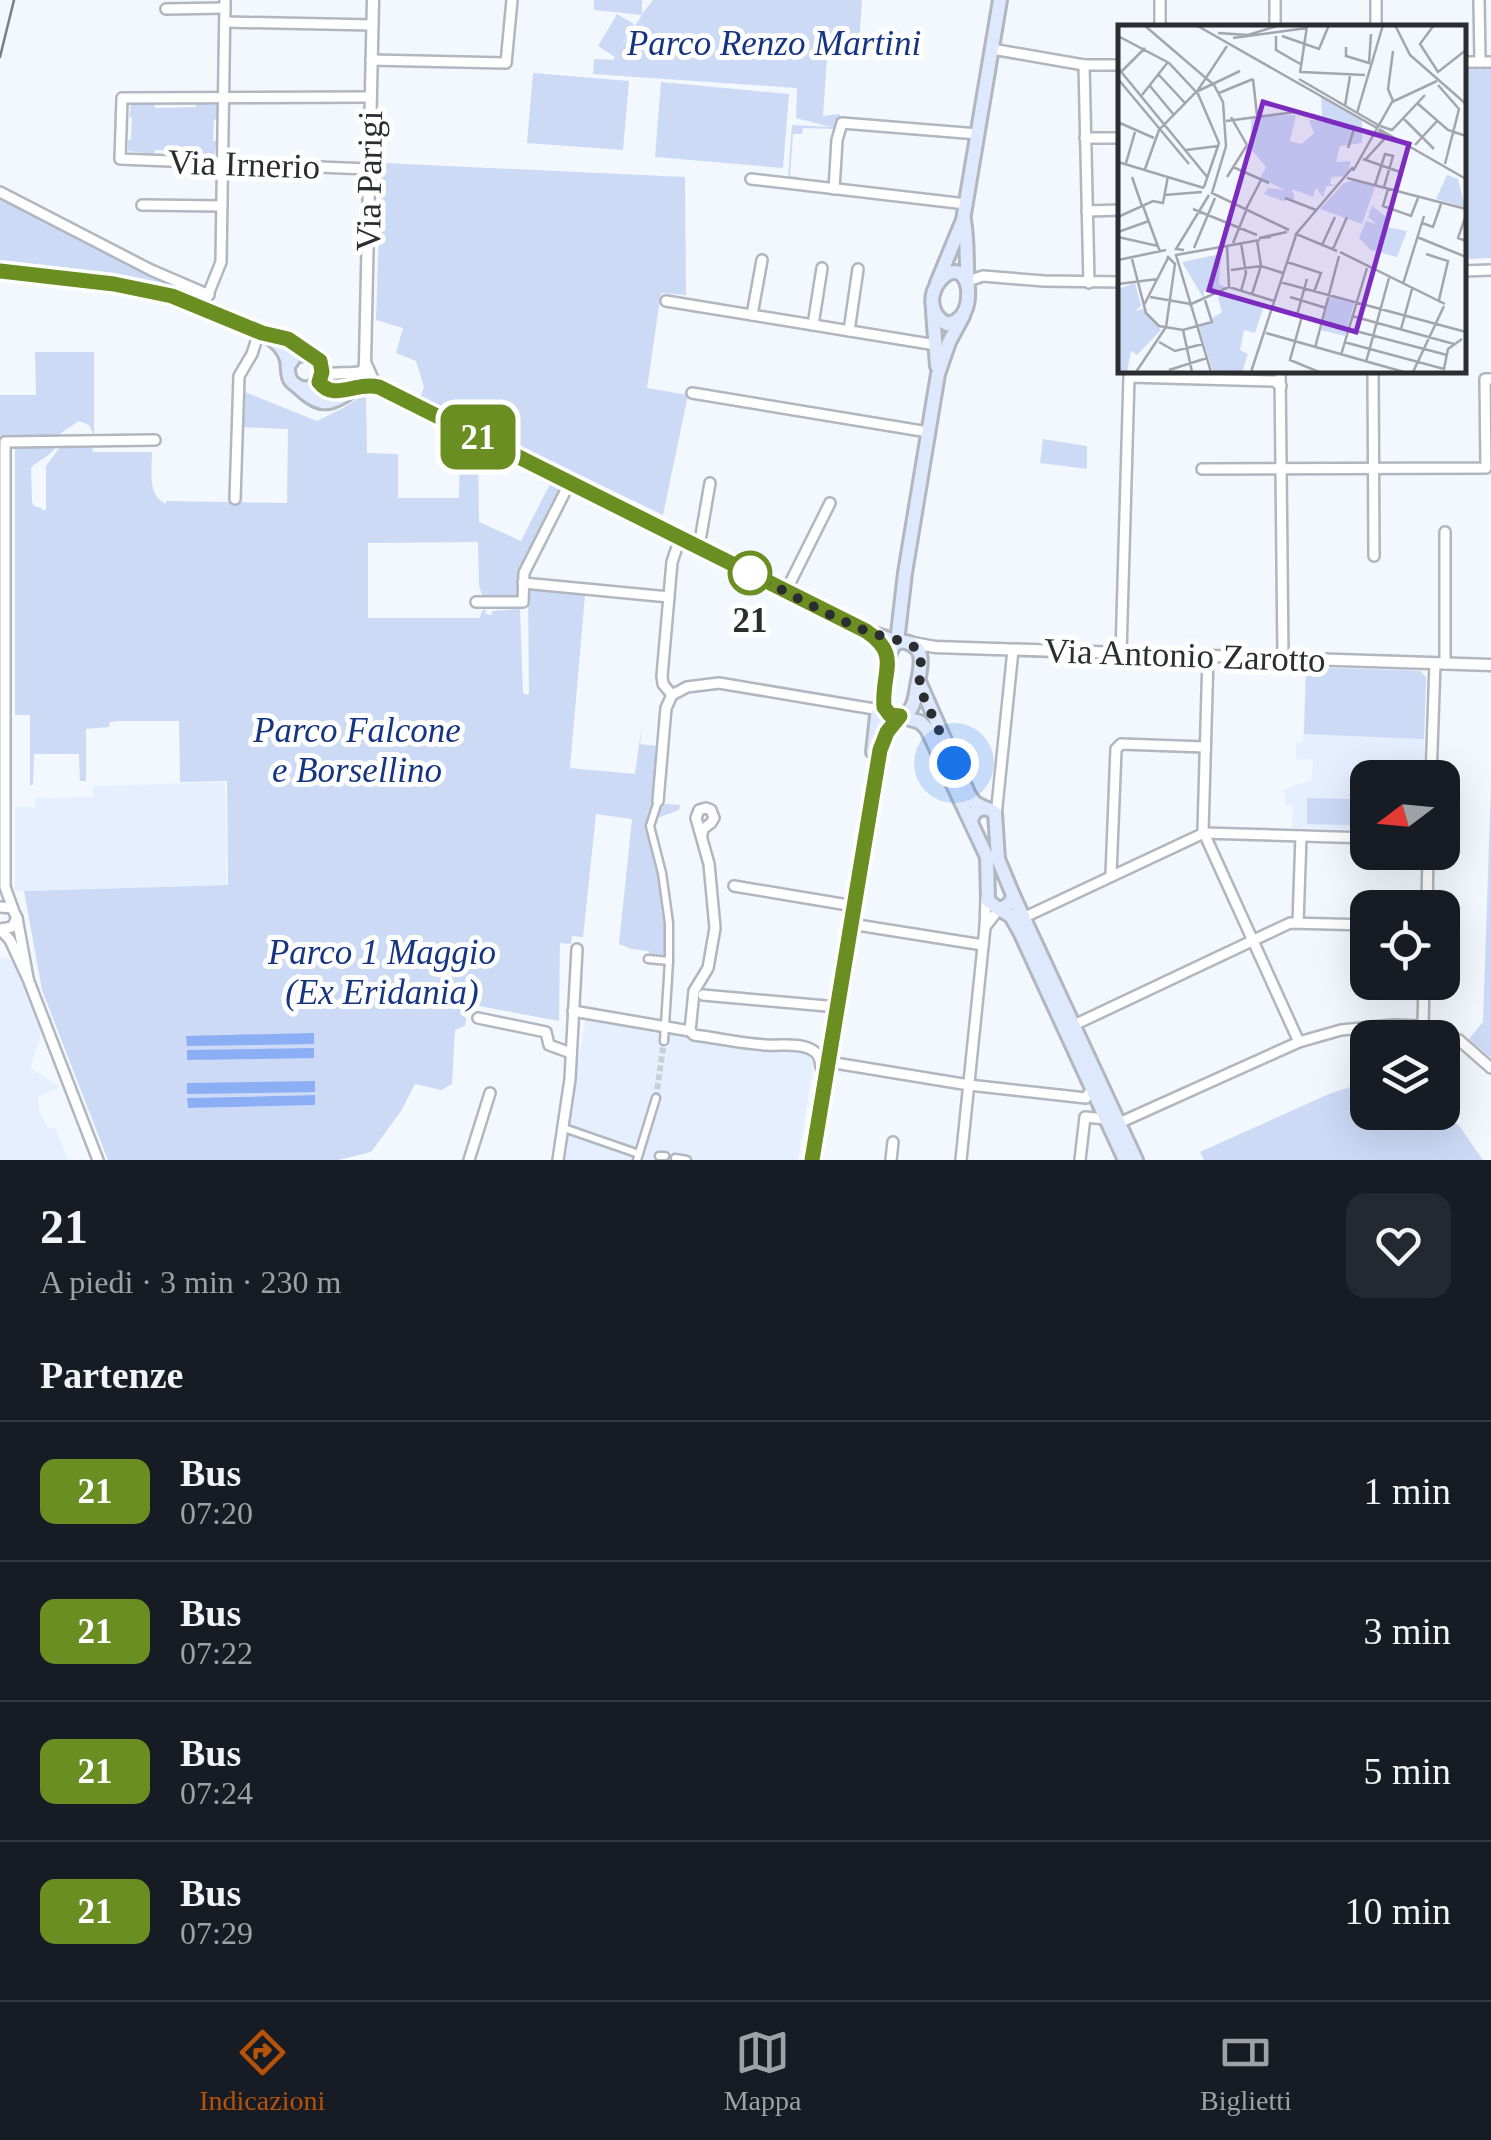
<!DOCTYPE html>
<html lang="it">
<meta charset="utf-8">
<style>
:root{--surface:#171b24;--page:#242831;--text:#f1f3f6;--muted:#9ea1a6;--line:#363941;--accent:#b45309}
body{margin:0;font-family:"Times New Roman",serif;background:var(--page);color:var(--text);height:100vh;display:flex;flex-direction:column;font-size:38px;white-space:nowrap}
*{box-sizing:border-box;margin:0}
p{font-size:32px;color:var(--muted)}
.icon{flex:none;width:55px;height:55px;fill:none;stroke:currentColor;stroke-width:2;stroke-linecap:round;stroke-linejoin:round}
.map{position:relative;height:1160px;overflow:hidden}
.side{display:flex;flex-direction:column;background:var(--surface);flex:1}
.side>*{flex:none}
.badge{padding:0 20px;border-radius:15px;font-size:35px;line-height:65px}
.needle{width:65px;rotate:254deg}
.fabs{position:absolute;left:1350px;top:760px;display:grid;gap:20px}
.fabs a{display:grid;place-items:center;width:110px;height:110px;border-radius:20px;background:var(--surface);box-shadow:0 10px 40px #0002;font-size:50px}
.you{position:absolute;width:50px;height:50px;margin:-25px;border:8px solid #fff;border-radius:50%;background:#1a73e8;box-shadow:0 0 0 15px #1a73e833}
.map>.badge{position:absolute;translate:-50% -50%;box-shadow:0 0 0 5px #fff}
h2{padding:0 40px;font-size:38px;line-height:90px}
.round{display:grid;place-items:center;flex:none;width:105px;height:105px;border-radius:20px;background:var(--page)}
.overview{display:flex;align-items:center;justify-content:space-between;height:170px;padding:0 40px}
h1{font-size:48px;font-weight:600;line-height:75px}
ul{padding:0;list-style:none}
li{display:flex;align-items:center;gap:30px;height:140px;padding:0 40px;border-top:2px solid var(--line)}
li div{flex:1}
li b{display:block;font-size:38px}
li em{font-style:normal}
li .badge{min-width:110px;font-weight:700;text-align:center}
.tabs{display:flex;justify-content:space-around;align-items:center;height:140px;border-top:2px solid var(--line);background:var(--surface);font-size:28px;color:var(--muted)}
.tabs a{display:grid;justify-items:center;gap:5px}
.tabs .current{color:var(--accent)}
.map>svg:first-child{display:block}
</style>
<div class="map">
<svg width="1491" height="1160" viewBox="0 0 1491 1160">
<rect width="100%" height="100%" fill="#f3f7fe"/>
<g fill="#e6efff">
<path d="M 1306,667 L 1420,671 L 1426,677 L 1423,777 L 1368,778 L 1367,830 L 1292,828 L 1293,805 L 1285,805 L 1285,793 L 1282,790 L 1312,780 L 1313,760 L 1296,759 L 1296,743 L 1303,742 Z"/>
<path d="M 225,782 L 227,885 L 15,891 L 15,807 L 35,807 L 35,798 L 93,797 L 93,786 Z"/>
<path d="M 0,957 L 13,961 L 41,1033 L 30,1068 L 60,1087 L 38,1096 L 39,1110 L 48,1129 L 55,1127 L 68,1160 L 0,1160 Z"/>
<path d="M 586,1017 L 815,1055 L 798,1160 L 561,1160 Z"/>
</g>
<g fill="#ccdaf6" fill-rule="evenodd">
<path d="M 594,0 L 642,0 L 642,14 L 653,0 L 862,0 L 858,59 L 827,57 L 823,116 L 840,114 L 839,130 L 835,136 L 833,129 L 803,128 L 802,134 L 793,134 L 790,176 L 799,177 L 798,179 L 788,178 L 792,125 L 831,127 L 796,118 L 797,88 L 593,74 L 594,59 L 613,60 L 615,57 L 598,46 L 617,14 L 634,24 L 620,48 L 642,15 L 594,10 Z"/>
<path d="M 1464,68 L 1491,68 L 1491,258 L 1464,259 Z"/>
<path d="M 533,73 L 629,81 L 623,150 L 527,143 Z"/>
<path d="M 661,82 L 789,94 L 783,168 L 655,157 Z"/>
<path d="M 196,103 L 217,105 L 217,119 L 214,120 L 213,141 L 217,141 L 214,156 L 197,155 L 196,152 L 155,150 L 154,154 L 128,151 L 128,140 L 131,140 L 132,118 L 129,117 L 131,105 L 154,104 L 155,108 L 196,107 Z"/>
<path d="M 383,163 L 685,177 L 686,295 L 661,293 L 647,388 L 688,395 L 663,515 L 420,398 L 424,387 L 416,361 L 396,353 L 403,328 L 376,320 L 381,169 Z"/>
<path d="M 0,200 L 168,284 L 167,285 L 115,274 L 0,261 Z"/>
<path d="M 35,352 L 94,352 L 94,435 L 89,425 L 79,421 L 55,437 L 0,438 L 0,743 L 0,395 L 36,395 Z"/>
<path d="M 242,391 L 317,421 L 343,408 L 363,395 L 366,395 L 367,453 L 398,454 L 398,498 L 459,498 L 460,439 L 478,448 L 479,522 L 521,541 L 550,484 L 561,490 L 521,570 L 519,596 L 482,595 L 479,585 L 478,542 L 368,543 L 368,618 L 480,618 L 482,611 L 485,609 L 486,614 L 492,615 L 492,611 L 520,609 L 523,693 L 527,695 L 529,693 L 528,592 L 531,590 L 585,595 L 570,768 L 635,774 L 642,724 L 640,744 L 656,746 L 655,754 L 659,755 L 655,803 L 680,805 L 679,810 L 655,819 C 653,834 662,851 665,867 C 671,896 672,927 671,957 L 649,955 L 649,951 L 632,949 L 619,944 L 632,819 L 596,814 L 583,937 L 572,936 L 571,944 L 560,943 L 559,1021 L 468,1004 L 465,1026 L 455,1030 L 452,1084 L 441,1090 L 415,1084 L 401,1111 L 371,1152 L 338,1160 L 108,1160 L 42,990 L 24,891 L 228,885 L 227,781 L 180,782 L 179,721 L 118,721 L 110,722 L 109,727 L 86,729 L 86,781 L 80,781 L 79,754 L 34,754 L 33,785 L 30,785 L 30,715 L 15,715 L 15,447 L 55,447 C 50,458 37,460 31,468 L 32,502 L 34,506 L 41,508 L 42,510 L 46,510 L 46,466 L 61,446 L 92,446 L 93,452 L 152,452 C 152,471 147,496 166,504 L 166,501 L 287,503 L 288,429 L 240,427 ZM 314,1095 L 314,1105 L 188,1108 L 187,1098 Z"/>
<path d="M 1043,439 L 1087,446 L 1087,469 L 1040,463 Z"/>
<path d="M 1306,667 L 1420,671 L 1426,677 L 1424,739 L 1304,734 Z"/>
<path d="M 1491,784 L 1491,1058 L 1469,1039 L 1483,1022 Z"/>
<path d="M 1307,798 L 1351,799 L 1350,825 L 1307,824 Z"/>
<path d="M 1443,1084 L 1448,1104 L 1445,1113 L 1460,1127 L 1483,1160 L 1204,1160 L 1200,1152 L 1329,1094 L 1350,1087 L 1367,1086 L 1368,1112 L 1442,1112 Z"/>
</g>
<g fill="#8caef4">
<path d="M 314,1033 L 314,1044 L 187,1046 L 186,1036 Z"/>
<path d="M 314,1048 L 314,1058 L 187,1060 L 187,1050 Z"/>
<path d="M 315,1081 L 315,1092 L 187,1094 L 187,1083 Z"/>
<path d="M 315,1095 L 315,1105 L 188,1108 L 187,1098 Z"/>
</g>
<g fill="none" stroke-linecap="round" stroke-linejoin="round">
<path stroke="#cbcfd5" stroke-width="6" stroke-dasharray="6 3" stroke-linecap="butt" d="M 656,1098 L 664,1041"/>
<g stroke="#b1b6bf" stroke-width="11">
<g id="pedestrian">
<path d="M 658,801 L 650,826 L 662,873 L 669,923 L 669,961 L 664,1041"/>
<path d="M 648,959 L 669,961"/>
<path d="M 564,1128 L 639,1154"/>
<path d="M 659,1156 L 665,1156"/>
<path d="M 675,1158 L 687,1160"/>
<path d="M 637,1160 L 656,1098"/>
</g>
</g>
<g stroke="#b1b6bf" stroke-width="14">
<g id="minor">
<path d="M 1275,0 L 1275,28"/>
<path d="M 1376,0 L 1376,28"/>
<path d="M 1479,0 L 1480,62"/>
<path d="M 166,9 L 225,8"/>
<path d="M 225,22 L 373,25"/>
<path d="M 1160,28 L 1160,0"/>
<path d="M 992,49 L 1084,65 L 1121,65"/>
<path d="M 371,60 L 506,63 L 512,0"/>
<path d="M 1464,62 L 1491,62"/>
<path d="M 1084,65 L 1089,283"/>
<path d="M 1085,138 L 1121,138"/>
<path d="M 369,169 L 120,159 L 122,98 L 371,97"/>
<path d="M 751,179 L 966,204"/>
<path d="M 834,189 L 837,140 L 842,123 L 978,134"/>
<path d="M 0,192 L 151,270 L 209,295"/>
<path d="M 142,205 L 222,206"/>
<path d="M 1087,211 L 1121,210"/>
<path d="M 1464,271 L 1491,270"/>
<path d="M 968,281 L 983,276 L 1044,281 L 1121,282"/>
<path d="M 666,301 L 936,345"/>
<path d="M 203,307 L 221,262 L 225,0"/>
<path d="M 752,315 L 762,260"/>
<path d="M 813,325 L 822,268"/>
<path d="M 849,331 L 858,269"/>
<path d="M 1280,370 L 1283,658"/>
<path d="M 1373,370 L 1374,556"/>
<path d="M 692,393 L 928,432"/>
<path d="M 1202,469 L 1486,468 L 1485,379 L 1491,379"/>
<path d="M 235,499 L 239,376 L 252,354 L 259,332"/>
<path d="M 1445,532 L 1445,664"/>
<path d="M 697,546 L 701,535 L 710,483"/>
<path d="M 523,583 L 669,597"/>
<path d="M 786,591 L 830,503"/>
<path d="M 476,602 L 523,602 L 524,573 L 570,482"/>
<path d="M 1121,653 L 1129,377 L 1274,381 L 1281,386"/>
<path d="M 1208,656 L 1203,831 L 1299,1042"/>
<path d="M 672,695 L 687,687 L 719,683 L 880,710"/>
<path d="M 672,695 L 663,684 L 662,676 L 672,562 L 680,538"/>
<path d="M 1431,778 L 1435,663"/>
<path d="M 658,801 L 666,708 L 672,695"/>
<path d="M 996,816 L 1013,650"/>
<path d="M 1111,875 L 1116,749 L 1121,744 L 1205,747"/>
<path d="M 734,886 L 854,906"/>
<path d="M 986,898 L 985,927 L 999,909"/>
<path d="M 0,907 L 12,908 L 17,918 L 12,927 L 0,929"/>
<path d="M 1427,908 L 1428,852"/>
<path d="M 13,909 L 5,887 L 5,442 L 155,440"/>
<path d="M 1025,917 L 1204,833 L 1368,838"/>
<path d="M 17,918 L 28,978"/>
<path d="M 1298,923 L 1301,836"/>
<path d="M 851,924 L 983,945"/>
<path d="M 0,929 L 10,940 L 28,979 L 98,1160"/>
<path d="M 703,995 L 838,1007"/>
<path d="M 573,1011 L 690,1031 L 694,1035 C 718,1038 743,1044 767,1045 C 781,1046 795,1043 808,1048 C 818,1052 820,1057 821,1067"/>
<path d="M 478,1018 L 546,1032 L 549,1045 L 571,1053"/>
<path d="M 1072,1026 L 1290,923 L 1368,925"/>
<path d="M 1423,1026 L 1424,982"/>
<path d="M 690,1031 L 694,991 L 708,968 L 715,928 L 709,864 L 696,818 L 699,810 L 706,808 L 711,810 L 714,818 L 711,823 L 703,829 L 702,835"/>
<path d="M 830,1054 L 831,1060 L 835,1063 L 969,1085 L 1086,1098 L 1092,1088"/>
<path d="M 1119,1123 L 1299,1042 L 1341,1030 L 1393,1025 L 1423,1026 L 1459,1040 L 1491,1068"/>
<path d="M 469,1160 L 490,1093"/>
<path d="M 558,1160 L 570,1079 L 577,949"/>
<path d="M 891,1160 L 893,1142"/>
<path d="M 961,1160 L 985,927"/>
<path d="M 1080,1160 L 1085,1117 L 1106,1119"/>
</g>
</g>
<g stroke="#b1b6bf" stroke-width="15">
<g id="tertiary">
<path d="M 373,0 L 365,362 L 373,380 L 379,387"/>
<path d="M 320,379 C 337,368 349,377 364,371 L 365,363"/>
<path d="M 908,642 L 935,647 L 1491,665"/>
</g>
</g>
<g stroke="#b1b6bf" stroke-width="18">
<g id="secondary">
<path d="M 964,220 C 968,242 966,266 968,289 C 969,305 965,321 947,324 C 907,302 960,243 968,289"/>
<path d="M 0,271 L 114,284 L 171,297 L 259,332 L 288,339 L 312,355"/>
<path d="M 937,283 L 963,220 L 1000,0"/>
<path d="M 933,311 L 937,366"/>
<path d="M 266,335 C 276,342 284,348 287,360 C 289,368 286,377 293,383 C 310,398 325,379 320,361 L 310,354 L 296,355 L 288,366"/>
<path d="M 319,381 L 329,392 L 367,384 L 379,387 L 866,631 L 897,642 L 905,573 L 938,374 L 949,342 L 963,316"/>
<path d="M 297,386 C 318,406 328,408 352,390"/>
<path d="M 900,641 C 928,644 921,666 917,686 C 916,694 915,703 910,710 C 905,715 903,715 896,716 L 887,711 L 883,700 L 890,652 L 894,645 Z"/>
<path d="M 920,684 L 969,795 L 975,803 L 985,808"/>
<path d="M 873,752 L 877,716 L 883,700"/>
<path d="M 1013,895 L 1136,1160"/>
<path d="M 999,909 L 1011,916 L 1021,934 L 1125,1160"/>
<path d="M 812,1160 L 880,750 L 887,732 L 900,716 L 920,722 L 927,729 L 987,857 L 988,901 L 999,909 C 1007,907 1012,903 1013,895 L 998,859 L 995,813 C 985,805 974,808 971,821"/>
</g>
</g>
<use href="#pedestrian" stroke="#fff" stroke-width="6"/>
<use href="#minor" stroke="#fff" stroke-width="9"/>
<use href="#tertiary" stroke="#fff" stroke-width="10"/>
<use href="#secondary" stroke="#dfe9fd" stroke-width="12"/>
<path stroke="#7b7e83" stroke-width="2.5" d="M 0,57 L 14,0"/>
</g>
<g fill="none" stroke-linecap="round" stroke-linejoin="round">
<g stroke="#fff" stroke-width="22">
<path id="line" d="M 0,271 L 114,284 L 172,296 L 262,333 L 288,339 L 320,361 L 322,372 L 319,382 C 334,402 356,381 379,387 L 866,631 C 902,655 881,672 884,707 L 890,715 L 900,716 L 887,732 L 880,750 L 812,1160"/>
</g>
<use href="#line" stroke="#6b8e23" stroke-width="15"/>
<path stroke="#2b2d30" stroke-width="10" stroke-dasharray="0 18" d="M 750,573 C 789,593 828,616 869,632 C 881,637 913,641 918,651 C 924,661 918,677 920,689 L 954,763"/>
</g>
<circle fill="#fff" stroke="#6b8e23" stroke-width="5" cx="750" cy="573" r="20"/>
<g text-anchor="middle" stroke-width="10" stroke-linejoin="round" paint-order="stroke">
<g font-size="35" font-style="italic" fill="#153483" stroke="#fff">
<text x="774" y="55">Parco Renzo Martini</text>
<text x="357" y="742">Parco Falcone<tspan x="357" dy="40">e Borsellino</tspan></text>
<text x="382" y="964">Parco 1 Maggio<tspan x="382" dy="40">(Ex Eridania)</tspan></text>
</g>
<g font-size="35" fill="#2b2d30" stroke="#fff">
<text transform="translate(244 164) rotate(2)" y="12">Via Irnerio</text>
<text transform="translate(369 181) rotate(-89)" y="12">Via Parigi</text>
<text transform="translate(1185 655) rotate(2)" y="12">Via Antonio Zarotto</text>
</g>
<g font-size="35" font-weight="bold" fill="#2b2d30" stroke="#fff">
<text x="750" y="632">21</text>
</g>
</g>
<g transform="translate(1118 25)">
<rect width="348" height="348" fill="#f3f7fe"/>
<path d="M 203,72 L 244,95 L 244,118 L 222,121 L 218,137 L 233,136 L 229,151 L 214,152 L 212,159 L 219,161 L 208,161 L 205,172 L 198,163 L 195,172 L 174,164 L 177,174 L 165,176 L 146,169 L 150,163 L 167,165 L 142,153 L 148,142 L 133,124 L 133,91 L 178,90 L 172,116 L 184,119 L 196,108 L 191,95 L 201,95 L 194,88 L 204,91 ZM 329,150 L 340,154 L 347,182 L 318,174 ZM 238,155 L 257,162 L 244,199 L 202,184 L 226,158 ZM 254,181 L 272,195 L 268,202 L 289,206 L 279,232 L 253,225 L 241,213 L 248,196 L 258,199 L 250,192 ZM 103,229 L 101,259 L 109,263 L 86,266 L 86,274 L 64,237 ZM 17,258 L 23,281 L 17,286 L 25,284 L 43,305 L 19,330 L 13,326 L 9,347 L 0,347 L 0,264 ZM 107,267 L 146,281 L 137,308 L 126,305 L 122,325 L 130,329 L 124,347 L 95,347 L 81,302 L 104,287 L 100,272 ZM 211,272 L 236,278 L 227,311 L 203,305 Z" fill="#ccdaf6"/>
<path fill="none" stroke="#a3a6ac" stroke-width="2.5" d="M 26,0 L 96,60 L 105,77 L 108,121 L 94,168 L 171,205M 78,0 L 259,103M 277,0 L 292,30 L 348,79M 316,0 L 302,19 L 320,47 L 348,25M 100,8 L 130,10 L 162,0M 0,11 L 51,38 L 80,69 L 101,118 L 86,162M 158,11 L 158,25 L 184,40M 164,11 L 201,24 L 211,0M 115,13 L 189,3M 228,22 L 228,31 L 251,38 L 253,9M 0,43 L 90,153M 4,46 L 27,23M 183,47 L 247,50M 182,48 L 189,1M 41,50 L 67,78M 0,54 L 71,139M 135,54 L 139,90M 181,54 L 260,100M 320,60 L 341,84 L 327,139M 32,61 L 56,90M 80,66 L 122,46M 101,68 L 135,54M 24,70 L 50,37M 275,76 L 270,64 L 275,26M 299,78 L 330,105 L 348,111M 227,81 L 232,51M 177,86 L 236,104 L 230,123M 239,88 L 265,0M 113,92 L 129,120M 285,93 L 316,124M 108,96 L 177,87M 262,101 L 274,105 L 307,70M 0,104 L 2,98 L 36,113M 261,104 L 348,154M 297,120 L 319,96M 68,125 L 100,121M 245,134 L 285,148M 247,135 L 269,111 L 260,106M 0,137 L 86,163M 8,138 L 17,107M 115,142 L 151,158M 27,144 L 41,105 L 80,65 L 109,21M 235,146 L 274,77 L 319,56M 14,152 L 24,181M 109,152 L 129,120M 229,153 L 348,184M 257,160 L 267,129 L 275,131 L 266,162M 270,164 L 265,181 L 293,191 L 300,173M 46,170 L 84,167M 167,173 L 198,185M 25,181 L 42,227M 75,184 L 139,210M 128,184 L 143,155M 348,190 L 340,213 L 348,216M 0,192 L 35,176 L 45,178 L 50,151M 304,198 L 315,202 L 323,179M 0,207 L 31,196M 0,212 L 40,221M 153,212 L 141,213 L 169,207M 299,212 L 348,232M 115,218 L 128,186M 204,220 L 217,192M 76,223 L 97,173M 215,224 L 229,192M 66,225 L 58,224 L 91,170M 219,226 L 178,209 L 235,142M 222,227 L 327,279M 308,229 L 330,236 L 321,275M 14,234 L 28,288 L 41,301 L 65,305 L 94,297 L 87,275M 0,235 L 48,225M 169,237 L 203,248 L 196,267M 113,245 L 143,241 L 165,248M 162,257 L 348,307M 0,259 L 40,254M 285,259 L 306,191M 111,262 L 156,276M 123,266 L 128,248 L 123,218M 134,269 L 143,241 L 139,215M 32,272 L 73,279M 172,272 L 208,283M 26,280 L 50,233M 71,280 L 111,262 L 109,221M 184,291 L 172,335 L 201,347M 184,291 L 179,290 L 189,254M 234,291 L 336,319M 230,304 L 329,330M 283,304 L 294,264M 65,305 L 74,347M 148,308 L 286,347M 41,317 L 57,326 L 85,319M 226,317 L 326,344 L 330,324 L 344,314M 197,323 L 221,231M 223,330 L 249,243M 248,337 L 271,253M 51,345 L 89,333M 18,347 L 48,302 L 57,239 L 49,231M 93,347 L 58,230 L 142,215M 133,347 L 178,210M 295,347 L 326,281"/>
<path fill="#7b2cbf" fill-opacity="0.15" stroke="#7b2cbf" stroke-width="5" d="M 145,77 L 291,119 L 238,307 L 91,265 Z"/>
<rect width="348" height="348" fill="none" stroke="#2b2d30" stroke-width="5"/>
</g>
</svg>
<div class="fabs">
<a><svg class="needle" viewBox="-14 -14 28 28"><path d="M0-13l5 13h-10z" fill="#e53935"/><path d="M0 13l5-13h-10z" fill="#9ea1a6"/></svg></a>
<a><svg class="icon" aria-label="locate" viewBox="0 0 24 24"><circle cx="12" cy="12" r="6"/><path d="M12 2v4M12 18v4M2 12h4M18 12h4"/></svg></a>
<a><svg class="icon" aria-label="layers" viewBox="0 0 24 24"><path d="M12 4l9 5-9 5-9-5zM3 14l9 5 9-5"/></svg></a>
</div>
<div class="you" style="left:954px;top:763px"></div>
<b class="badge" style="left:478px;top:437px;background:#6b8e23;color:#fff">21</b>
</div>
<section class="side">
<div class="overview"><div><h1>21</h1><p>A piedi · 3 min · 230 m</p></div><a class="round"><svg class="icon" aria-label="heart" viewBox="0 0 24 24"><path d="M12 20l-8-8c-3-5 5-10 8-4 3-6 11-1 8 4z"/></svg></a></div>
<h2>Partenze</h2>
<ul>
<li><span class="badge" style="background:#6b8e23;color:#fff">21</span><div><b>Bus</b><p>07:20</p></div><em>1 min</em></li>
<li><span class="badge" style="background:#6b8e23;color:#fff">21</span><div><b>Bus</b><p>07:22</p></div><em>3 min</em></li>
<li><span class="badge" style="background:#6b8e23;color:#fff">21</span><div><b>Bus</b><p>07:24</p></div><em>5 min</em></li>
<li><span class="badge" style="background:#6b8e23;color:#fff">21</span><div><b>Bus</b><p>07:29</p></div><em>10 min</em></li>
</ul>
</section>
<nav class="tabs">
<a class="current"><svg class="icon" aria-label="directions" viewBox="0 0 24 24"><path d="M12 3l9 9-9 9-9-9zM9 14v-3h6M13 9l2 2-2 2"/></svg>Indicazioni</a>
<a><svg class="icon" aria-label="map" viewBox="0 0 24 24"><path d="M3 6l6-2 6 2 6-2v14l-6 2-6-2-6 2zM9 4v14M15 6v14"/></svg>Mappa</a>
<a><svg class="icon" aria-label="tickets" viewBox="0 0 24 24"><path d="M3 7h18v10H3zM15 7v10"/></svg>Biglietti</a>
</nav>
